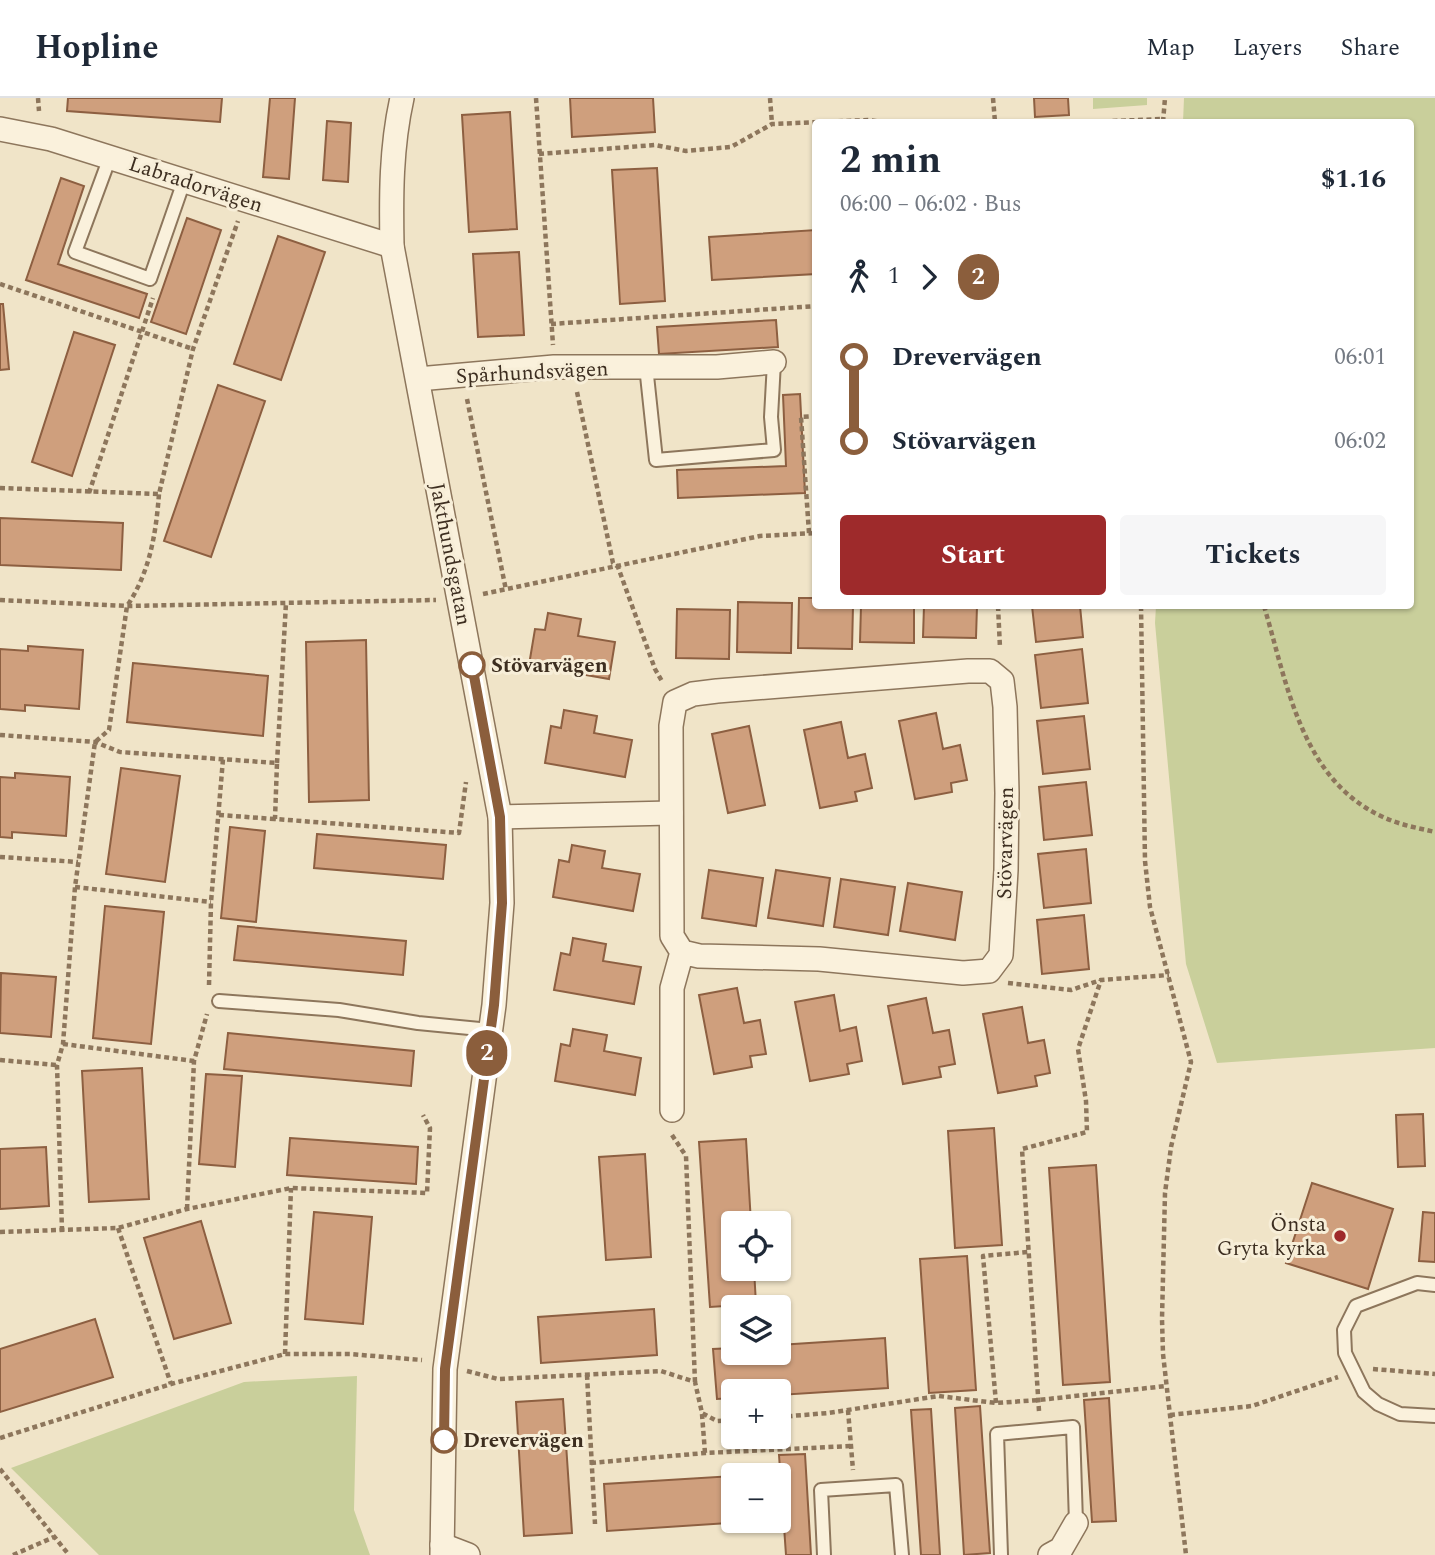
<!DOCTYPE html>
<meta charset="utf-8">
<style>
:root{--surface:#fff;--page:#f6f6f7;--text:#1f2937;--muted:#747a83;--line:#e0e1e3;--accent:#9e2a2b}
body{margin:0;font-family:Spectral,serif;background:var(--page);color:var(--text);height:100vh;display:flex;flex-direction:column;font-size:26px;white-space:nowrap}
*{box-sizing:border-box;margin:0}
p{font-size:23px;color:var(--muted)}
.icon{flex:none;width:38px;height:38px;fill:none;stroke:currentColor;stroke-width:2;stroke-linecap:round;stroke-linejoin:round}
.map{position:relative;flex:1;overflow:hidden}
.side{position:absolute;left:812px;top:21px;width:602px;height:490px;display:flex;flex-direction:column;background:var(--surface);border-radius:7px;box-shadow:0 2px 5px #0004}
.side>*{flex:none}
.badge{padding:0 14px;border-radius:23px;font-size:24px;line-height:46px}
.controls{position:absolute;left:721px;top:1113px;display:grid;gap:14px}
.controls a{display:grid;place-items:center;width:70px;height:70px;border-radius:7px;background:var(--surface);box-shadow:0 2px 5px #0004;font-size:35px}
.map>.badge{position:absolute;translate:-50% -50%;box-shadow:0 0 0 4px #fff}
.legs{display:flex;align-items:center;gap:10px;height:77px;padding:0 28px;font-size:23px}
.legs p{margin-inline-start:auto}
.headline{display:flex;align-items:center;justify-content:space-between;height:119px;padding:0 28px}
h1{font-size:38px;font-weight:700;line-height:52px}
.button{display:flex;gap:14px;margin-top:auto;padding:14px 28px}
.button a{flex:1;height:80px;border-radius:7px;background:var(--accent);color:#fff;font-size:28px;font-weight:700;line-height:80px;text-align:center}
.button a+a{background:var(--page);color:var(--text)}
ul{padding:0 28px;list-style:none}
li{display:flex;align-items:center;gap:24px;height:84px;font-size:26px}
li i{display:grid;place-items:center;width:10px;height:100%;margin:0 9px;background:currentColor}
li i::after{content:'';width:18px;height:18px;margin:-9px;border:5px solid;border-radius:50%;background:var(--surface)}
li p{margin-inline-start:auto}
li:first-child i{background:linear-gradient(#0000 50%,currentColor 0)}
li:last-child i{background:linear-gradient(currentColor 50%,#0000 0)}
header{display:flex;align-items:center;gap:42px;box-sizing:border-box;height:98px;padding:0 35px;background:var(--surface);border-bottom:2px solid var(--line)}
header strong{font-size:33px}
nav{display:flex;gap:38px;margin-inline-start:auto;font-size:24px}
.map>svg:first-child{display:block}
</style>
<header>
<strong>Hopline</strong>
<nav><a>Map</a><a>Layers</a><a>Share</a></nav>
</header>
<div class="map">
<svg width="1435" height="1457" viewBox="0 0 1435 1457">
<rect width="100%" height="100%" fill="#f0e4c8"/>
<g fill="#c9cf9b">
<path d="M 1093,0 L 1147,0 L 1147,7 L 1093,11 Z"/>
<path d="M 1184,0 L 1435,0 L 1435,950 L 1217,965 L 1186,866 L 1155,525 L 1156,508 L 1410,508 L 1410,24 L 1183,24 Z"/>
<path d="M 357,1278 L 354,1412 L 370,1457 L 99,1457 L 11,1370 L 244,1284 Z"/>
</g>
<g fill="#cf9f7d" stroke="#8d5f41" stroke-width="2">
<path d="M 68,0 L 222,0 L 220,24 L 67,13 Z"/>
<path d="M 270,0 L 295,0 L 289,81 L 263,79 Z"/>
<path d="M 570,0 L 653,0 L 655,34 L 572,39 Z"/>
<path d="M 1034,0 L 1068,0 L 1069,17 L 1035,19 Z"/>
<path d="M 510,14 L 517,131 L 469,134 L 462,17 Z"/>
<path d="M 327,23 L 351,25 L 348,84 L 323,82 Z"/>
<path d="M 657,70 L 665,203 L 620,206 L 612,72 Z"/>
<path d="M 61,80 L 84,88 L 58,166 L 147,196 L 139,220 L 26,182 Z"/>
<path d="M 187,120 L 221,132 L 186,236 L 151,224 Z"/>
<path d="M 816,132 L 816,176 L 712,182 L 709,139 Z"/>
<path d="M 278,138 L 325,154 L 281,282 L 234,266 Z"/>
<path d="M 519,154 L 524,237 L 478,239 L 473,156 Z"/>
<path d="M 0,206 L 3,206 L 9,271 L 0,272 Z"/>
<path d="M 776,222 L 778,249 L 659,256 L 657,229 Z"/>
<path d="M 74,234 L 115,247 L 72,378 L 32,364 Z"/>
<path d="M 218,287 L 265,303 L 211,459 L 164,443 Z"/>
<path d="M 800,296 L 805,395 L 678,400 L 677,372 L 786,368 L 783,297 Z"/>
<path d="M 0,420 L 123,425 L 121,472 L 0,467 Z"/>
<path d="M 799,500 L 816,500 L 816,508 L 853,508 L 852,551 L 798,550 Z"/>
<path d="M 738,504 L 792,505 L 791,555 L 737,554 Z"/>
<path d="M 861,508 L 914,508 L 914,545 L 860,544 Z"/>
<path d="M 924,508 L 977,508 L 976,540 L 923,539 Z"/>
<path d="M 1032,508 L 1080,508 L 1083,539 L 1036,544 Z"/>
<path d="M 677,511 L 730,512 L 729,561 L 676,560 Z"/>
<path d="M 548,515 L 581,521 L 578,538 L 615,544 L 609,581 L 529,567 L 535,531 L 545,532 Z"/>
<path d="M 366,542 L 369,702 L 309,704 L 306,544 Z"/>
<path d="M 28,548 L 83,552 L 79,611 L 25,607 L 25,613 L 0,611 L 0,551 L 28,553 Z"/>
<path d="M 1082,551 L 1088,605 L 1041,610 L 1035,557 Z"/>
<path d="M 133,565 L 268,578 L 263,638 L 127,624 Z"/>
<path d="M 564,612 L 597,618 L 594,635 L 632,642 L 625,679 L 545,665 L 551,628 L 561,630 Z"/>
<path d="M 936,615 L 943,651 L 960,647 L 967,682 L 951,685 L 952,694 L 915,701 L 899,623 Z"/>
<path d="M 1084,618 L 1090,671 L 1043,676 L 1037,623 Z"/>
<path d="M 841,624 L 848,660 L 865,656 L 872,690 L 855,694 L 857,703 L 820,710 L 804,632 Z"/>
<path d="M 749,628 L 765,707 L 728,715 L 712,636 Z"/>
<path d="M 121,670 L 180,678 L 165,784 L 106,776 Z"/>
<path d="M 15,675 L 70,679 L 66,738 L 12,734 L 12,740 L 0,739 L 0,679 L 15,680 Z"/>
<path d="M 1086,684 L 1092,737 L 1044,742 L 1039,689 Z"/>
<path d="M 230,729 L 265,733 L 256,824 L 221,820 Z"/>
<path d="M 317,736 L 446,747 L 443,781 L 314,770 Z"/>
<path d="M 572,747 L 605,753 L 602,770 L 640,776 L 633,813 L 553,799 L 559,762 L 569,764 Z"/>
<path d="M 1086,751 L 1091,805 L 1044,810 L 1038,756 Z"/>
<path d="M 709,772 L 763,780 L 756,828 L 702,820 Z"/>
<path d="M 776,772 L 830,780 L 823,828 L 768,820 Z"/>
<path d="M 841,781 L 895,789 L 888,837 L 834,829 Z"/>
<path d="M 908,785 L 962,794 L 955,842 L 900,833 Z"/>
<path d="M 105,808 L 164,814 L 151,946 L 93,940 Z"/>
<path d="M 1084,817 L 1089,871 L 1042,876 L 1037,822 Z"/>
<path d="M 238,828 L 406,843 L 403,877 L 234,862 Z"/>
<path d="M 573,840 L 606,846 L 603,863 L 641,869 L 634,906 L 554,892 L 561,855 L 570,857 Z"/>
<path d="M 1,875 L 56,879 L 51,939 L 0,935 Z"/>
<path d="M 737,890 L 744,925 L 760,922 L 766,956 L 750,958 L 752,969 L 714,976 L 699,897 Z"/>
<path d="M 834,897 L 840,933 L 856,929 L 862,963 L 847,966 L 849,976 L 810,983 L 795,904 Z"/>
<path d="M 926,900 L 933,935 L 949,932 L 955,966 L 939,969 L 941,979 L 903,986 L 888,908 Z"/>
<path d="M 1022,909 L 1028,945 L 1044,942 L 1050,975 L 1035,978 L 1037,988 L 998,995 L 983,916 Z"/>
<path d="M 573,931 L 607,937 L 604,953 L 641,960 L 635,997 L 555,983 L 561,946 L 570,948 Z"/>
<path d="M 228,935 L 414,953 L 411,988 L 224,971 Z"/>
<path d="M 142,970 L 149,1101 L 89,1104 L 82,973 Z"/>
<path d="M 206,976 L 242,978 L 235,1069 L 199,1066 Z"/>
<path d="M 1423,1016 L 1425,1068 L 1398,1069 L 1396,1017 Z"/>
<path d="M 994,1030 L 1002,1147 L 955,1150 L 948,1033 Z"/>
<path d="M 290,1040 L 418,1049 L 416,1086 L 287,1077 Z"/>
<path d="M 746,1041 L 751,1125 L 733,1125 L 733,1171 L 754,1171 L 756,1206 L 710,1209 L 699,1044 Z"/>
<path d="M 46,1049 L 49,1108 L 0,1111 L 0,1051 Z"/>
<path d="M 645,1056 L 651,1159 L 606,1162 L 599,1059 Z"/>
<path d="M 1096,1067 L 1110,1284 L 1063,1287 L 1049,1070 Z"/>
<path d="M 1312,1085 L 1393,1111 L 1368,1191 L 1286,1165 Z"/>
<path d="M 314,1114 L 372,1119 L 363,1226 L 305,1221 Z"/>
<path d="M 1423,1114 L 1435,1115 L 1435,1164 L 1419,1163 Z"/>
<path d="M 201,1123 L 231,1225 L 174,1241 L 144,1140 Z"/>
<path d="M 967,1158 L 976,1292 L 929,1295 L 920,1161 Z"/>
<path d="M 654,1211 L 657,1257 L 541,1265 L 538,1219 Z"/>
<path d="M 95,1221 L 113,1279 L 0,1314 L 0,1251 Z"/>
<path d="M 885,1240 L 888,1290 L 779,1297 L 779,1293 L 733,1293 L 733,1300 L 717,1301 L 713,1251 L 733,1250 L 733,1255 L 779,1255 L 779,1247 Z"/>
<path d="M 1109,1300 L 1116,1423 L 1092,1424 L 1084,1302 Z"/>
<path d="M 563,1301 L 572,1435 L 524,1438 L 516,1304 Z"/>
<path d="M 980,1308 L 990,1455 L 964,1457 L 955,1310 Z"/>
<path d="M 931,1311 L 940,1457 L 921,1457 L 911,1312 Z"/>
<path d="M 805,1356 L 811,1457 L 786,1457 L 779,1357 Z"/>
<path d="M 733,1378 L 733,1423 L 759,1423 L 607,1433 L 604,1386 Z"/>
</g>
<g fill="none" stroke-linecap="round" stroke-linejoin="round">
<g stroke="#8d765c" stroke-width="16">
<g id="lane">
<path d="M 110,59 L 75,154 L 150,181 L 184,83"/>
<path d="M 646,268 L 656,362 L 774,352 L 771,319 L 774,264"/>
<path d="M 219,903 L 339,912 L 418,925 L 490,932"/>
<path d="M 1435,1187 L 1417,1185 L 1356,1208 L 1344,1232 L 1345,1255 L 1364,1294 L 1378,1306 L 1400,1316 L 1435,1318"/>
<path d="M 824,1457 L 821,1392 L 896,1387 L 902,1457"/>
<path d="M 1001,1457 L 997,1336 L 1073,1329 L 1076,1425"/>
</g>
</g>
<g stroke="#8d765c" stroke-width="26">
<g id="street">
<path d="M 402,0 C 391,49 391,98 392,148 L 500,719 L 502,805 L 494,907 L 445,1271 L 442,1457"/>
<path d="M 0,31 L 51,41 L 392,148"/>
<path d="M 418,281 L 554,269 L 717,269 L 774,264"/>
<path d="M 500,719 L 671,715"/>
<path d="M 672,1012 L 672,890 L 682,854 L 672,838 L 671,628 L 675,604 L 693,596 L 717,593 L 968,573 L 990,573 L 1002,583 L 1005,609 L 1007,695 L 1006,772 L 1001,857 L 989,873 L 963,875 L 819,861 L 699,858 L 682,854"/>
<path d="M 442,1447 L 468,1457"/>
<path d="M 1050,1457 L 1061,1451 L 1076,1425"/>
</g>
</g>
<g stroke="#8d765c" stroke-width="4.5" stroke-dasharray="5 3.5" stroke-linecap="butt">
<path d="M 38,0 L 39,13"/>
<path d="M 536,0 L 553,247"/>
<path d="M 770,0 L 772,26"/>
<path d="M 993,0 L 995,24"/>
<path d="M 1087,24 L 1163,21"/>
<path d="M 1163,24 L 1165,0"/>
<path d="M 539,56 L 655,47 L 686,53 L 731,49 L 772,26 L 869,22 L 882,24"/>
<path d="M 0,186 L 193,251"/>
<path d="M 551,226 L 816,208"/>
<path d="M 577,294 L 613,465 L 618,469 L 655,571 L 663,585"/>
<path d="M 467,301 L 506,492"/>
<path d="M 0,390 L 159,396 L 193,251 L 238,123"/>
<path d="M 89,395 L 153,200"/>
<path d="M 809,435 L 801,319 L 816,318"/>
<path d="M 483,496 L 760,438 L 816,435"/>
<path d="M 0,502 L 127,508 L 436,502"/>
<path d="M 998,508 L 1000,550"/>
<path d="M 1141,508 L 1145,763 L 1150,809 L 1191,964 L 1171,1049 L 1165,1095 L 1162,1221 L 1163,1256 L 1186,1457"/>
<path d="M 1264,508 C 1287,585 1301,682 1383,719 C 1400,727 1418,730 1435,734"/>
<path d="M 0,637 L 95,644 L 120,654 L 277,665 L 275,721 L 459,735 L 466,684"/>
<path d="M 277,665 L 286,505"/>
<path d="M 219,717 L 275,721"/>
<path d="M 0,759 L 78,764"/>
<path d="M 75,789 L 211,804"/>
<path d="M 1008,885 L 1071,892 L 1101,882 L 1169,877"/>
<path d="M 209,887 L 211,804 L 223,661"/>
<path d="M 63,946 L 194,963"/>
<path d="M 0,962 L 57,967"/>
<path d="M 672,1037 L 686,1058 L 695,1284"/>
<path d="M 187,1111 L 194,963 L 207,916"/>
<path d="M 118,1130 L 171,1286"/>
<path d="M 62,1133 L 57,967 L 63,946 L 75,789 L 95,644 L 109,632 L 127,508 C 150,474 156,435 159,396"/>
<path d="M 0,1134 L 118,1130 L 187,1111 L 291,1090 L 427,1095 L 430,1030 L 423,1017"/>
<path d="M 285,1256 L 291,1090"/>
<path d="M 1373,1271 L 1435,1276"/>
<path d="M 467,1273 L 498,1281 L 661,1273 L 695,1284 L 702,1315 L 717,1323 L 733,1322"/>
<path d="M 587,1277 L 595,1426"/>
<path d="M 996,1305 L 983,1158 L 1028,1154"/>
<path d="M 848,1312 L 853,1372"/>
<path d="M 1039,1313 L 1022,1051 L 1087,1034 L 1086,1003 L 1078,951 L 1101,882"/>
<path d="M 702,1316 L 705,1355"/>
<path d="M 1170,1317 L 1252,1308 L 1338,1279"/>
<path d="M 779,1319 L 828,1315 L 939,1298 L 996,1305 L 1039,1302 L 1166,1288"/>
<path d="M 0,1340 L 171,1286 L 285,1256 L 350,1256 L 422,1262"/>
<path d="M 591,1365 L 705,1355 L 851,1348"/>
<path d="M 0,1371 L 69,1457"/>
<path d="M 13,1457 L 54,1439"/>
</g>
<use href="#lane" stroke="#faf1dc" stroke-width="12"/>
<use href="#street" stroke="#faf1dc" stroke-width="23"/>
</g>
<g fill="none" stroke-linecap="round" stroke-linejoin="round">
<g stroke="#fff" stroke-width="16">
<path id="line-1" d="M 444,1342 L 445,1271 L 494,907 L 502,805 L 500,719 L 472,567"/>
</g>
<use href="#line-1" stroke="#8b5e3c" stroke-width="10"/>
</g>
<g fill="#fff" stroke="#8b5e3c" stroke-width="3.5">
<circle cx="472" cy="567" r="12"/>
<circle cx="444" cy="1342" r="12"/>
</g>
<circle fill="#9e2a2b" stroke="#f7eed8" stroke-width="2.5" cx="1340" cy="1138" r="7"/>
<g text-anchor="middle" stroke-width="6" stroke-linejoin="round" paint-order="stroke">
<g font-size="21" fill="#3d2e20" stroke="#f7eed8">
<text transform="translate(196 86) rotate(18)" y="7">Labradorvägen</text>
<text transform="translate(532 274) rotate(-3)" y="7">Spårhundsvägen</text>
<text transform="translate(451 456) rotate(79)" y="7">Jakthundsgatan</text>
<text transform="translate(1005 745) rotate(-89)" y="7">Stövarvägen</text>
</g>
<g font-size="21" font-weight="bold" fill="#3d2e20" stroke="#f7eed8" text-anchor="start">
<text x="491" y="574">Stövarvägen</text>
<text x="463" y="1349">Drevervägen</text>
</g>
<g font-size="21" fill="#3d2e20" stroke="#f7eed8" text-anchor="end">
<text x="1326" y="1133">Önsta<tspan x="1326" dy="24">Gryta kyrka</tspan></text>
</g>
</g>
</svg>
<div class="controls">
<a><svg class="icon" aria-label="locate" viewBox="0 0 24 24"><circle cx="12" cy="12" r="6"/><path d="M12 2v4M12 18v4M2 12h4M18 12h4"/></svg></a>
<a><svg class="icon" aria-label="layers" viewBox="0 0 24 24"><path d="M12 4l9 5-9 5-9-5zM3 14l9 5 9-5"/></svg></a>
<a>+</a>
<a>−</a>
</div>
<b class="badge" style="left:487px;top:955px;background:#8b5e3c;color:#fff">2</b>
<section class="side">
<div class="headline"><div><h1>2 min</h1><p>06:00 – 06:02 · Bus</p></div><b>$1.16</b></div>
<div class="legs"><svg class="icon" aria-label="walk" viewBox="0 0 24 24"><circle cx="13" cy="4" r="2"/><path d="M13 8l-2 6 4 7M11 14l-3 7M7 12l3-4h3l4 4"/></svg>1<svg class="icon" aria-label="forward" viewBox="0 0 24 24"><path d="M9 5l7 7-7 7"/></svg><b class="badge" style="background:#8b5e3c;color:#fff">2</b></div>
<ul>
<li><i style="color:#8b5e3c"></i><b>Drevervägen</b><p>06:01</p></li>
<li><i style="color:#8b5e3c"></i><b>Stövarvägen</b><p>06:02</p></li>
</ul>
<div class="button"><a>Start</a><a>Tickets</a></div>
</section>
</div>
